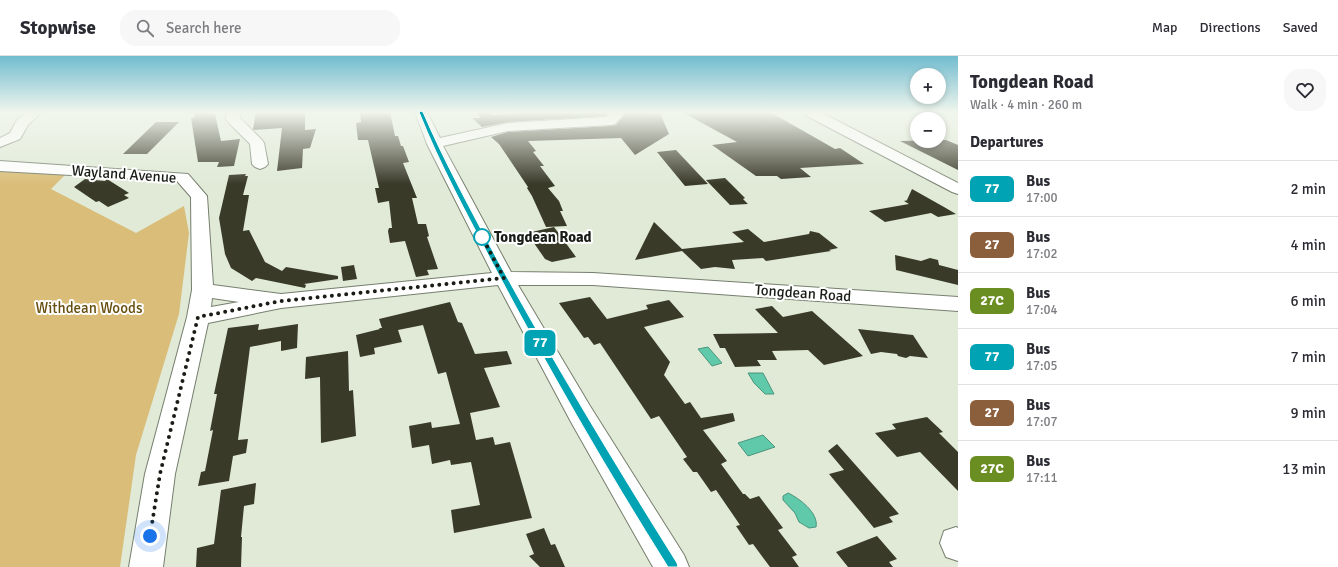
<!DOCTYPE html>
<meta charset="utf-8">
<style>
:root{--surface:#fff;--page:#f7f7f7;--text:#2b2b33;--muted:#7c7c81;--line:#e1e1e2}
body{margin:0;font-family:Signika,sans-serif;background:var(--page);color:var(--text);height:100vh;display:flex;flex-direction:column;font-size:15px;white-space:nowrap}
*{box-sizing:border-box;margin:0}
p{font-size:13px;color:var(--muted)}
.icon{flex:none;width:22px;height:22px;fill:none;stroke:currentColor;stroke-width:2;stroke-linecap:round;stroke-linejoin:round}
.map{position:relative;flex:1;overflow:hidden}
.side{display:flex;flex-direction:column;background:var(--surface);width:380px}
.side>*{flex:none}
.badge{padding:0 8px;border-radius:6px;font-size:14px;line-height:26px}
.tools{position:absolute;left:910px;top:12px;display:grid;gap:8px}
.tools a{display:grid;place-items:center;width:36px;height:36px;border-radius:50%;background:var(--surface);box-shadow:0 2px 6px #0003;font-size:20px}
.you{position:absolute;width:20px;height:20px;margin:-10px;border:3px solid #fff;border-radius:50%;background:#1a73e8;box-shadow:0 0 0 6px #1a73e833}
.map>.badge{position:absolute;translate:-50% -50%;box-shadow:0 0 0 2px #fff}
h2{padding:0 12px;font-size:15px;line-height:36px}
.round{display:grid;place-items:center;flex:none;width:42px;height:42px;border-radius:16px;background:var(--page)}
.overview{display:flex;align-items:center;justify-content:space-between;height:68px;padding:0 12px}
h1{font-size:19px;font-weight:700;line-height:30px}
ul{padding:0;list-style:none}
li{display:flex;align-items:center;gap:12px;height:56px;padding:0 12px;border-top:1px solid var(--line)}
li div{flex:1}
li b{display:block;font-size:15px}
li em{font-style:normal}
li .badge{min-width:44px;font-weight:700;text-align:center}
header{display:flex;align-items:center;gap:24px;box-sizing:border-box;height:56px;padding:0 20px;background:var(--surface);border-bottom:1px solid var(--line)}
header strong{font-size:19px}
nav{display:flex;gap:22px;margin-inline-start:auto;font-size:14px}
.search{width:280px;height:36px;background:var(--page);display:flex;align-items:center;gap:10px;box-sizing:border-box;padding:0 14px;border-radius:16px;color:var(--muted);font-size:15px}
main{display:flex;flex:1;min-height:0}
.map>svg:first-child{display:block}
</style>
<header>
<strong>Stopwise</strong>
<div class="search"><svg class="icon" aria-label="search" viewBox="0 0 24 24"><circle cx="10" cy="10" r="6"/><path d="M15 15l6 6"/></svg>Search here</div>
<nav><a>Map</a><a>Directions</a><a>Saved</a></nav>
</header>
<main>
<div class="map">
<svg width="958" height="511" viewBox="0 0 958 511">
<rect width="100%" height="100%" fill="#e0ead7"/>
<path fill="#dabd79" d="M 0,113 L 67,117 L 51,133 L 136,177 L 184,150 L 189,177 L 179,258 L 136,399 L 120,511 L 0,511 Z"/>
<g fill="#5fc9a9" stroke="#4a957d">
<path d="M 708,291 L 722,307 L 712,310 L 698,293 Z"/>
<path d="M 748,317 L 763,317 L 774,338 L 765,338 L 754,327 Z"/>
<path d="M 763,379 L 775,391 L 748,400 L 738,387 Z"/>
<path d="M 788,437 C 799,442 819,457 816,471 L 809,472 L 799,466 L 795,457 L 783,444 L 783,440 Z"/>
</g>
<g fill="#3a3a29">
<path d="M 194,56 L 215,58 L 221,85 L 240,83 L 234,110 L 217,111 L 219,106 L 198,106 L 191,62 L 195,61 Z"/>
<path d="M 256,56 L 305,56 L 305,74 L 316,73 L 310,92 L 303,93 L 302,112 L 277,115 L 282,72 L 254,74 L 253,73 Z"/>
<path d="M 360,56 L 390,56 L 395,80 L 398,80 L 401,90 L 403,90 L 409,106 L 403,107 L 417,142 L 412,142 L 418,168 L 426,168 L 429,180 L 427,181 L 438,213 L 427,214 L 429,219 L 416,221 L 405,185 L 390,187 L 388,175 L 389,172 L 392,172 L 389,145 L 378,147 L 375,132 L 379,132 L 368,84 L 358,84 L 356,67 L 361,66 Z"/>
<path d="M 491,56 L 492,59 L 544,56 L 609,56 L 605,60 L 508,66 L 482,71 L 472,62 L 480,62 L 478,57 Z"/>
<path d="M 627,56 L 646,56 L 649,58 L 660,57 L 669,78 L 635,99 L 621,82 L 528,85 L 536,95 L 533,96 L 544,110 L 540,110 L 555,130 L 548,132 L 559,145 L 563,155 L 560,155 L 567,170 L 546,171 L 532,140 L 527,132 L 528,131 L 499,88 L 491,81 L 508,76 L 610,70 L 616,69 Z"/>
<path d="M 682,56 L 770,56 L 835,93 L 840,92 L 864,108 L 800,112 L 811,121 L 781,123 L 777,120 L 756,120 L 712,89 L 737,86 Z"/>
<path d="M 156,66 L 179,66 L 147,98 L 123,98 Z"/>
<path d="M 946,84 L 958,89 L 958,114 L 900,85 Z"/>
<path d="M 676,94 L 708,128 L 685,130 L 657,96 Z"/>
<path d="M 246,118 L 245,120 L 248,120 L 243,139 L 249,139 L 243,175 L 249,174 L 265,206 L 282,215 L 286,211 L 338,220 L 338,223 L 304,228 L 306,229 L 305,232 L 256,222 L 252,225 L 231,212 L 225,198 L 219,162 L 229,119 Z"/>
<path d="M 725,122 L 745,142 L 743,143 L 748,148 L 730,149 L 706,124 Z"/>
<path d="M 85,123 L 105,125 L 107,123 L 129,137 L 124,139 L 129,142 L 108,151 L 99,145 L 96,146 L 74,131 Z"/>
<path d="M 912,133 L 944,151 L 956,158 L 938,161 L 931,157 L 885,166 L 869,155 L 909,148 L 904,145 L 908,144 L 907,144 Z"/>
<path d="M 654,166 L 682,193 L 744,186 L 732,176 L 748,173 L 764,186 L 809,178 L 810,175 L 819,177 L 838,192 L 829,194 L 831,195 L 766,205 L 763,202 L 732,204 L 735,213 L 715,211 L 701,213 L 682,195 L 635,204 Z"/>
<path d="M 554,171 L 576,201 L 552,206 L 545,203 L 527,177 Z"/>
<path d="M 895,199 L 921,205 L 930,202 L 938,204 L 939,209 L 958,214 L 958,229 L 896,214 Z"/>
<path d="M 354,209 L 357,223 L 343,225 L 341,211 Z"/>
<path d="M 590,241 L 607,263 L 648,253 L 646,249 L 669,244 L 684,261 L 644,271 L 670,306 L 664,319 L 685,348 L 690,346 L 701,362 L 733,357 L 735,365 L 703,374 L 727,405 L 721,408 L 743,438 L 745,438 L 750,443 L 759,440 L 783,472 L 778,474 L 797,499 L 792,501 L 799,511 L 770,511 L 753,488 L 749,489 L 736,470 L 740,469 L 716,434 L 711,436 L 697,416 L 693,416 L 683,403 L 687,401 L 659,360 L 651,363 L 600,287 L 594,289 L 588,281 L 584,282 L 559,247 Z"/>
<path d="M 450,246 L 458,266 L 462,267 L 475,298 L 507,295 L 512,308 L 484,312 L 500,351 L 470,357 L 476,384 L 493,381 L 495,389 L 510,386 L 532,462 L 454,477 L 451,454 L 480,449 L 471,406 L 451,409 L 450,404 L 432,408 L 429,389 L 412,392 L 409,370 L 431,366 L 432,372 L 460,368 L 446,316 L 438,318 L 423,269 L 398,274 L 402,286 L 374,292 L 375,298 L 360,301 L 356,279 L 380,273 L 379,272 L 382,272 L 379,263 Z"/>
<path d="M 772,250 L 783,261 L 812,255 L 863,300 L 824,309 L 808,294 L 772,295 L 777,304 L 757,304 L 761,310 L 735,311 L 725,292 L 720,292 L 713,278 L 778,277 L 755,253 Z"/>
<path d="M 259,268 L 258,274 L 298,268 L 297,292 L 281,295 L 281,285 L 250,291 L 238,384 L 248,383 L 246,397 L 233,400 L 229,425 L 198,430 L 201,416 L 205,415 L 213,374 L 210,375 L 217,338 L 214,338 L 228,272 Z"/>
<path d="M 858,273 L 913,279 L 928,302 L 910,300 L 906,302 L 898,300 L 897,298 L 881,296 L 871,298 Z"/>
<path d="M 348,295 L 349,335 L 353,334 L 356,380 L 321,387 L 320,321 L 305,323 L 306,301 Z"/>
<path d="M 927,361 L 943,376 L 939,377 L 958,396 L 958,435 L 920,396 L 897,401 L 875,377 L 896,373 L 892,368 Z"/>
<path d="M 837,388 L 899,458 L 889,461 L 893,466 L 874,472 L 829,418 L 844,414 L 828,395 Z"/>
<path d="M 256,427 L 254,448 L 244,450 L 241,481 L 242,481 L 241,511 L 196,511 L 197,492 L 214,488 L 221,434 Z"/>
<path d="M 544,472 L 551,489 L 555,488 L 565,511 L 540,511 L 529,500 L 534,498 L 526,478 Z"/>
<path d="M 877,480 L 897,503 L 889,506 L 893,511 L 848,511 L 836,496 Z"/>
</g>
<g fill="none" stroke-linecap="round" stroke-linejoin="round">
<g stroke="#767f6e" stroke-width="2">
<g id="minor">
<path d="M 28,56 L 42,56 L 28,69 L 20,83 L 0,91 L 0,82 L 10,77 L 17,64 Z"/>
<path d="M 227,56 L 239,56 L 240,62 L 262,84 L 264,87 L 268,108 L 265,111 L 260,113 L 255,111 L 252,108 L 250,88 L 228,66 L 226,63 Z"/>
<path d="M 415,56 L 427,56 L 440,82 L 508,67 L 606,61 L 612,56 L 626,56 L 615,68 L 610,69 L 508,75 L 443,90 L 511,216 L 593,217 L 958,241 L 958,255 L 593,229 L 518,229 L 590,350 L 684,499 L 689,511 L 653,511 L 571,366 L 498,229 L 281,252 L 208,267 L 175,418 L 163,511 L 129,511 L 145,418 L 187,261 L 192,234 L 191,141 L 177,125 L 0,115 L 0,105 L 188,118 L 207,140 L 213,229 L 281,238 L 492,217 L 427,88 ZM 212,242 L 239,246 L 211,251 Z"/>
<path d="M 804,56 L 820,56 L 958,127 L 958,138 L 952,136 L 805,59 Z"/>
<path d="M 956,471 L 958,472 L 958,505 L 946,501 L 940,487 L 944,475 Z"/>
</g>
</g>
<use href="#minor" fill="#fff" fill-rule="evenodd"/>
</g>
<linearGradient id="sky" x2="0" y2="1"><stop stop-color="#71bccf"/><stop offset="0.44" stop-color="#f1f6ed"/><stop offset="1" stop-color="#f1f6ed" stop-opacity="0"/></linearGradient>
<rect width="958" height="128" fill="url(#sky)"/>
<path fill="#00a3b4" stroke="#fff" d="M 421,55 L 423,56 C 445,107 472,156 498,205 C 554,307 615,408 677,507 L 678,511 L 668,511 C 607,414 548,312 493,208 C 467,158 440,109 419,56 Z"/>
<g fill="none" stroke-linecap="round" stroke-linejoin="round">
<path stroke="#191d16" stroke-width="4" stroke-dasharray="0 7.2" d="M 150,480 L 160,418 L 198,261 L 281,245 L 504,222 L 482,181"/>
</g>
<circle fill="#fff" stroke="#00a3b4" stroke-width="2" cx="482" cy="181" r="8"/>
<g text-anchor="middle" stroke-width="4" stroke-linejoin="round" paint-order="stroke">
<g font-size="15" fill="#191d16" stroke="#fff">
<text transform="translate(124 118) rotate(4)" y="5">Wayland Avenue</text>
<text transform="translate(803 237) rotate(4)" y="5">Tongdean Road</text>
</g>
<g font-size="15" font-weight="bold" fill="#191d16" stroke="#fff" text-anchor="start">
<text x="494" y="186">Tongdean Road</text>
</g>
<g font-size="15" fill="#664f0e" stroke="#fff">
<text x="89" y="257">Withdean Woods</text>
</g>
</g>
</svg>
<div class="tools">
<a>+</a>
<a>−</a>
</div>
<div class="you" style="left:150px;top:480px"></div>
<b class="badge" style="left:540px;top:287px;background:#00a3b4;color:#fff">77</b>
</div>
<section class="side">
<div class="overview"><div><h1>Tongdean Road</h1><p>Walk · 4 min · 260 m</p></div><a class="round"><svg class="icon" aria-label="heart" viewBox="0 0 24 24"><path d="M12 20l-8-8c-3-5 5-10 8-4 3-6 11-1 8 4z"/></svg></a></div>
<h2>Departures</h2>
<ul>
<li><span class="badge" style="background:#00a3b4;color:#fff">77</span><div><b>Bus</b><p>17:00</p></div><em>2 min</em></li>
<li><span class="badge" style="background:#8b5e3c;color:#fff">27</span><div><b>Bus</b><p>17:02</p></div><em>4 min</em></li>
<li><span class="badge" style="background:#6b8e23;color:#fff">27C</span><div><b>Bus</b><p>17:04</p></div><em>6 min</em></li>
<li><span class="badge" style="background:#00a3b4;color:#fff">77</span><div><b>Bus</b><p>17:05</p></div><em>7 min</em></li>
<li><span class="badge" style="background:#8b5e3c;color:#fff">27</span><div><b>Bus</b><p>17:07</p></div><em>9 min</em></li>
<li><span class="badge" style="background:#6b8e23;color:#fff">27C</span><div><b>Bus</b><p>17:11</p></div><em>13 min</em></li>
</ul>
</section>
</main>
